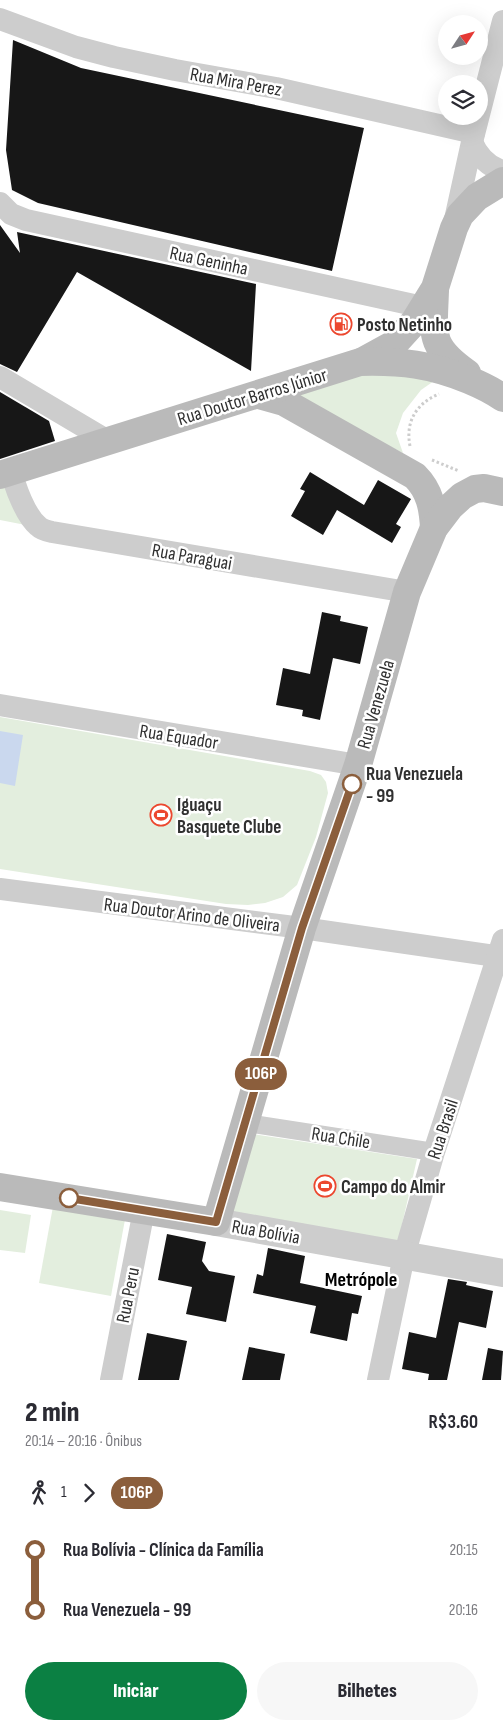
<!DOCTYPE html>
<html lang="pt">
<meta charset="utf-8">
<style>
:root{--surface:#fff;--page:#f7f7f7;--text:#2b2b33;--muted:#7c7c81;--accent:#0b8043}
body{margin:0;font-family:"Sofia Sans Condensed",sans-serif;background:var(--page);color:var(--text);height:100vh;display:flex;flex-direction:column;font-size:19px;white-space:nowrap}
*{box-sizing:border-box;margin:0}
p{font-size:16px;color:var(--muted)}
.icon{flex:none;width:28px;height:28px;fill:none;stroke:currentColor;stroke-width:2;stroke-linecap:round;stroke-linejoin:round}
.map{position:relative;height:1380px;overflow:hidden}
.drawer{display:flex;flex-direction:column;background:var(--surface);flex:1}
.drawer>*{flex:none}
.badge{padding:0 10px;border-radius:16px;font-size:18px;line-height:32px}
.needle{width:32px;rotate:54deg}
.buttons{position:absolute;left:438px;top:15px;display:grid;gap:10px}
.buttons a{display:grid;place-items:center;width:50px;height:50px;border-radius:50%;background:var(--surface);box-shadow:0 5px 20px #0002;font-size:25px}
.map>.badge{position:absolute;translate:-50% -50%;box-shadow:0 0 0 2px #fff}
.legs{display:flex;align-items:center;gap:8px;height:55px;padding:0 25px;font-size:16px}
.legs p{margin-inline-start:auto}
.head{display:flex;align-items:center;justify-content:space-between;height:85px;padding:0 25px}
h1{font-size:28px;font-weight:800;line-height:38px}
.primary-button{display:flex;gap:10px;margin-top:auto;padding:10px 25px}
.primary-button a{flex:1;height:58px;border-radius:30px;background:var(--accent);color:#fff;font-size:20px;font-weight:800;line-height:58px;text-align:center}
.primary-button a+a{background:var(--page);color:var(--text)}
ul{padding:0 25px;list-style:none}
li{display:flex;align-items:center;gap:18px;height:60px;font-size:19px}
li i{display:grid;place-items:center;width:8px;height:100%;margin:0 6px;background:currentColor}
li i::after{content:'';width:12px;height:12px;margin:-6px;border:4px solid;border-radius:50%;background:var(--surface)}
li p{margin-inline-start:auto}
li:first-child i{background:linear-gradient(#0000 50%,currentColor 0)}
li:last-child i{background:linear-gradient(currentColor 50%,#0000 0)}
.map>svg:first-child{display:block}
</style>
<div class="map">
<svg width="503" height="1380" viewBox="0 0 503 1380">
<rect width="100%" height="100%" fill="#fff"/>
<g fill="#e3eede">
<path d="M 369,366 L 444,374 L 421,390 L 403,413 L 396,433 L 403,453 L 283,392 Z"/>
<path d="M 0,475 L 41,528 L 0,520 Z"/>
<path d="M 0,717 L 310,771 L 321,775 L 326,782 L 328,793 L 316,837 L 297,885 L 283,897 L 265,903 L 248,905 L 226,904 L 0,869 Z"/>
<path d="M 252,1134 L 417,1159 L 398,1242 L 230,1216 Z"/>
<path d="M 54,1201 L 126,1214 L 111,1296 L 39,1283 Z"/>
<path d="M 0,1210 L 31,1215 L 25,1253 L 0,1250 Z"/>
</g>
<path fill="#cad8ee" d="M 0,731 L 23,735 L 15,786 L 0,783 Z"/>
<g fill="#171717">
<path d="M 13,40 L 81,68 L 364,128 L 332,271 L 38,203 L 12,190 L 6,150 Z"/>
<path d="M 0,225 L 20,253 L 17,232 L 256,284 L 251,371 L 77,272 L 17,372 L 0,364 Z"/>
<path d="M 0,392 L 49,421 L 55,441 L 0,459 Z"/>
<path d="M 310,472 L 364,505 L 378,480 L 411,499 L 396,524 L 401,527 L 392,543 L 337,510 L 323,535 L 291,516 L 305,491 L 300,489 Z"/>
<path d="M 322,612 L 341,616 L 340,621 L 368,627 L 360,664 L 333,658 L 320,720 L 302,716 L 303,710 L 276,705 L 283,668 L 310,674 Z"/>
<path d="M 167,1234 L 206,1242 L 202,1261 L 209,1271 L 235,1276 L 226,1322 L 186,1314 L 192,1287 L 158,1280 Z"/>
<path d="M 268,1248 L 305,1256 L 300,1283 L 362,1296 L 358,1314 L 352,1313 L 347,1341 L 310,1333 L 316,1306 L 253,1293 L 257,1274 L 263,1276 Z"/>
<path d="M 448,1279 L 467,1282 L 466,1285 L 493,1291 L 486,1328 L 459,1322 L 447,1380 L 428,1380 L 429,1374 L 402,1369 L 409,1332 L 436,1338 Z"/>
<path d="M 147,1333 L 187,1341 L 179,1380 L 138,1380 Z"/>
<path d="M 249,1347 L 285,1354 L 280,1380 L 242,1380 Z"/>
<path d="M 488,1348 L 503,1351 L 501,1380 L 482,1380 Z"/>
</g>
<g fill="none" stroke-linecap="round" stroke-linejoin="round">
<g stroke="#cdcdcd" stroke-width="3" stroke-dasharray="2.5 2.5" stroke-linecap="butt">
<path d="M 410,446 C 405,421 417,403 439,394"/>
<path d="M 432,460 L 459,471"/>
</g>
<path stroke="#cdcdcd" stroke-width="18" d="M 247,1123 L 434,1152"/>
<g stroke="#cdcdcd" stroke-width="22">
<path d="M 0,19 L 76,47 L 114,57 L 175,70 L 276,88 L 474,133"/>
<path d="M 472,142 C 478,156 489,167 503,171"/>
<path d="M 0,203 L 11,214 L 26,220 L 423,307"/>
<path d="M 454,224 L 472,142 L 503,21"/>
<path d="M 0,377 L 108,441"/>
<path d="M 12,471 C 14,486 26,516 38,526 C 42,530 47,531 52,532 L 407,592"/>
<path d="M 0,705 L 358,765"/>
<path d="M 0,889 L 302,928 L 503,957"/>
<path d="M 111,1380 L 144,1210"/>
<path d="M 378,1380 L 404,1256 L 434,1152 L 503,940"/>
</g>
<path stroke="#cdcdcd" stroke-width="28" d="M 216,1222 L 503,1273"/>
<g stroke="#bababa" stroke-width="28">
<path d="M 435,289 C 434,333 427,345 467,373"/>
<path d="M 363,361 L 394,344 L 414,322 L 435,288 L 454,228 L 460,215 L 477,197 L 503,181"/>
<path d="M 259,395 L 284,402 L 415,476 C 430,491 433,508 434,528"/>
<path d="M 0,475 L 360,362 C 402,361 430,364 469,380 C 481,385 492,390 503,398"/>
<path d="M 0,1187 L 216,1222 L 302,928 L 358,765 L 407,592 L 434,528 L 450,507 L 462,496 L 475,489 L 484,488 L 503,492"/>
</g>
</g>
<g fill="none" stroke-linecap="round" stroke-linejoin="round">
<g stroke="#fff" stroke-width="11">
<path id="line-1" d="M 69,1198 L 216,1222 L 302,928 L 352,784"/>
</g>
<use href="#line-1" stroke="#8b5e3c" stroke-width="8"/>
</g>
<defs>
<g id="fuel-ring" transform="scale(1.125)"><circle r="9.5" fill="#fff" stroke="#ec472e" stroke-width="1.5"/><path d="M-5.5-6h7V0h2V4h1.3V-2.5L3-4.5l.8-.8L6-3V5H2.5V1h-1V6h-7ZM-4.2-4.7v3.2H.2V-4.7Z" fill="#ec472e"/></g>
<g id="stadium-ring" transform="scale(1.125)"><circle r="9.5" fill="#fff" stroke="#ec472e" stroke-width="1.5"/><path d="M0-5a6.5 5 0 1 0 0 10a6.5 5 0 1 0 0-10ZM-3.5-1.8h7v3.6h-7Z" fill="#ec472e"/></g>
</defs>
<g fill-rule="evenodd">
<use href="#fuel-ring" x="341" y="324"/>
<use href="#stadium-ring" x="161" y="815"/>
<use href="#stadium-ring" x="325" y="1186"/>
</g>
<g fill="#fff" stroke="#8b5e3c" stroke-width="2.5">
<circle cx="352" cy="784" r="9"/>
<circle cx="69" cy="1198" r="9"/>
</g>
<g text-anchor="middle" stroke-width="5" stroke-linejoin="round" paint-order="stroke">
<g font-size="19" fill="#303030" stroke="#fff">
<text transform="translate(236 81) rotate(10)" y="7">Rua Mira Perez</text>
<text transform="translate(209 260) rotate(12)" y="7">Rua Geninha</text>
<text transform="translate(252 396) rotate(-17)" y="7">Rua Doutor Barros Júnior</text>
<text transform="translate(192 556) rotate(10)" y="7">Rua Paraguai</text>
<text transform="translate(375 704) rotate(-74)" y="7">Rua Venezuela</text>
<text transform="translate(179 736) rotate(9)" y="7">Rua Equador</text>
<text transform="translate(192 914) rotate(7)" y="7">Rua Doutor Arino de Oliveira</text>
<text transform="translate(442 1129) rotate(-72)" y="7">Rua Brasil</text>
<text transform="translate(341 1137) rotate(9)" y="7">Rua Chile</text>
<text transform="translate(266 1231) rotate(10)" y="7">Rua Bolívia</text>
<text transform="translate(127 1295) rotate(-79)" y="7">Rua Peru</text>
</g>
<g font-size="19" font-weight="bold" fill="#303030" stroke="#fff" text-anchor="start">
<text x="357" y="331">Posto Netinho</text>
<text x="177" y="811">Iguaçu<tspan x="177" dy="22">Basquete Clube</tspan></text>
<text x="341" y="1193">Campo do Almir</text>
</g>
<g font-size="19" font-weight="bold" fill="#303030" stroke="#fff" text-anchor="start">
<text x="366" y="780">Rua Venezuela<tspan x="366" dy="22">- 99</tspan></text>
</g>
<g font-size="20" font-weight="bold" fill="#000" stroke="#fff">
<text x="361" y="1286">Metrópole</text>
</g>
</g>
</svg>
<div class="buttons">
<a><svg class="needle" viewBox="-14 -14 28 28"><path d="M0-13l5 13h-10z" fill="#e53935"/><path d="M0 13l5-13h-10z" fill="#7c7c81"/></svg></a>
<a><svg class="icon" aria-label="layers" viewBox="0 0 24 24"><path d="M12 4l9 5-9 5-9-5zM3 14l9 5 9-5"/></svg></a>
</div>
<b class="badge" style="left:261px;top:1074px;background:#8b5e3c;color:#fff">106P</b>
</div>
<section class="drawer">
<div class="head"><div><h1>2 min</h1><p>20:14 – 20:16 · Ônibus</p></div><b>R$3.60</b></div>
<div class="legs"><svg class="icon" aria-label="walk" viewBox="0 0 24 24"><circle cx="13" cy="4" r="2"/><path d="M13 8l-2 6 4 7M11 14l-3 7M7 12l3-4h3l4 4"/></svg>1<svg class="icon" aria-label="forward" viewBox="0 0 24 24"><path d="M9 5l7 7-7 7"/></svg><b class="badge" style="background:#8b5e3c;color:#fff">106P</b></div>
<ul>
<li><i style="color:#8b5e3c"></i><b>Rua Bolívia - Clínica da Família</b><p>20:15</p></li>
<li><i style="color:#8b5e3c"></i><b>Rua Venezuela - 99</b><p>20:16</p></li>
</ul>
<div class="primary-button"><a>Iniciar</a><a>Bilhetes</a></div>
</section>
